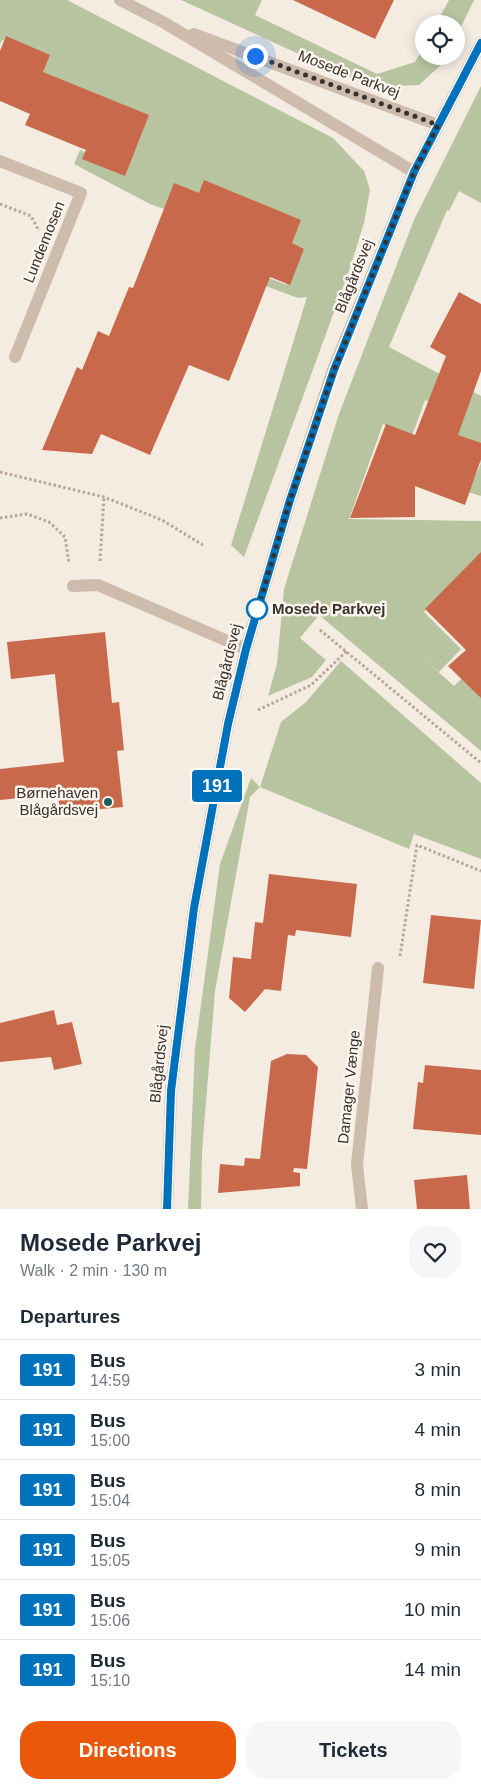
<!DOCTYPE html>
<meta charset="utf-8">
<style>
:root{--surface:#fff;--page:#f6f6f7;--text:#1f2937;--muted:#747a83;--line:#e0e1e3;--accent:#ea580c}
body{margin:0;font-family:Helvetica,sans-serif;background:var(--page);color:var(--text);height:100vh;display:flex;flex-direction:column;font-size:19px;white-space:nowrap}
*{box-sizing:border-box;margin:0}
p{font-size:16px;color:var(--muted)}
.icon{flex:none;width:28px;height:28px;fill:none;stroke:currentColor;stroke-width:2;stroke-linecap:round;stroke-linejoin:round}
.map{position:relative;height:1209px;overflow:hidden}
.side{display:flex;flex-direction:column;background:var(--surface);flex:1}
.side>*{flex:none}
.badge{padding:0 10px;border-radius:4px;font-size:18px;line-height:32px}
.controls{position:absolute;left:415px;top:15px;display:grid;gap:10px}
.controls a{display:grid;place-items:center;width:50px;height:50px;border-radius:50%;background:var(--surface);box-shadow:0 2px 12px #0003;font-size:25px}
.you{position:absolute;width:25px;height:25px;margin:-12px;border:4px solid #fff;border-radius:50%;background:#1a73e8;box-shadow:0 0 0 8px #1a73e833}
.map>.badge{position:absolute;translate:-50% -50%;box-shadow:0 0 0 2px #fff}
h2{padding:0 20px;font-size:19px;line-height:45px}
.round{display:grid;place-items:center;flex:none;width:52px;height:52px;border-radius:20px;background:var(--page)}
.headline{display:flex;align-items:center;justify-content:space-between;height:85px;padding:0 20px}
h1{font-size:24px;font-weight:700;line-height:38px}
.action{display:flex;gap:10px;margin-top:auto;padding:10px 20px}
.action a{flex:1;height:58px;border-radius:20px;background:var(--accent);color:#fff;font-size:20px;font-weight:700;line-height:58px;text-align:center}
.action a+a{background:var(--page);color:var(--text)}
ul{padding:0;list-style:none}
li{display:flex;align-items:center;gap:15px;height:60px;padding:0 20px;border-top:1px solid var(--line)}
li div{flex:1}
li b{display:block;font-size:19px}
li em{font-style:normal}
li .badge{min-width:55px;font-weight:700;text-align:center}
.map>svg:first-child{display:block}
</style>
<div class="map">
<svg width="481" height="1209" viewBox="0 0 481 1209">
<rect width="100%" height="100%" fill="#f4ebe1"/>
<g fill="#b8c4a0">
<path d="M 0,0 L 67,0 L 333,138 L 364,171 L 370,190 L 364,223 L 348,274 L 244,557 L 231,545 L 307,297 L 298,298 L 211,266 L 261,275 L 287,285 L 295,263 L 189,218 L 150,204 L 74,164 L 80,150 L 107,161 L 42,75 L 29,51 L 2,40 L 0,45 Z"/>
<path d="M 181,0 L 262,0 L 255,15 L 377,74 L 415,62 L 424,47 L 424,56 L 447,56 L 444,62 L 419,85 L 371,87 Z"/>
<path d="M 449,0 L 474,0 L 456,37 L 456,24 L 436,24 Z"/>
<path d="M 481,86 L 481,203 L 459,191 L 449,211 L 447,210 L 389,347 L 481,396 L 481,496 L 468,492 L 481,463 L 449,448 L 462,413 L 425,400 L 412,436 L 383,424 L 349,519 L 481,521 L 481,568 L 474,561 L 424,612 L 461,649 L 439,672 L 414,650 L 454,686 L 481,660 L 481,751 L 319,615 L 300,638 L 326,660 L 312,677 L 268,696 L 277,664 L 284,589 L 339,414 L 414,220 Z"/>
<path d="M 341,661 L 481,783 L 481,859 L 414,834 L 409,849 L 260,787 L 250,797 L 215,991 L 202,1152 L 201,1209 L 188,1209 L 195,1049 L 220,864 L 251,778 L 260,787 L 281,722 L 306,702 Z"/>
</g>
<g fill="#c8694b">
<path d="M 293,0 L 394,0 L 375,39 Z"/>
<path d="M 6,36 L 50,55 L 43,72 L 149,115 L 125,176 L 82,159 L 86,150 L 25,125 L 30,114 L 0,101 L 0,51 Z"/>
<path d="M 204,180 L 301,220 L 292,243 L 304,249 L 290,285 L 270,277 L 229,381 L 189,365 L 150,455 L 101,434 L 92,454 L 42,450 L 77,367 L 82,370 L 98,331 L 109,336 L 129,287 L 133,288 L 174,183 L 199,193 Z"/>
<path d="M 459,292 L 481,304 L 481,371 L 458,435 L 481,443 L 481,459 L 465,505 L 415,486 L 415,517 L 350,518 L 386,424 L 415,435 L 446,356 L 430,347 Z"/>
<path d="M 481,552 L 481,698 L 448,666 L 466,650 L 425,609 Z"/>
<path d="M 105,632 L 112,703 L 119,702 L 124,750 L 117,751 L 123,807 L 60,813 L 58,794 L 0,800 L 0,769 L 64,762 L 55,674 L 11,679 L 7,642 Z"/>
<path d="M 269,874 L 357,884 L 351,937 L 296,930 L 295,936 L 288,935 L 281,991 L 265,989 L 245,1012 L 229,998 L 233,957 L 251,959 L 255,922 L 263,923 Z"/>
<path d="M 431,915 L 481,920 L 474,989 L 423,983 Z"/>
<path d="M 54,1010 L 57,1025 L 72,1022 L 82,1064 L 54,1070 L 51,1057 L 0,1062 L 0,1023 Z"/>
<path d="M 287,1054 L 306,1055 L 318,1067 L 307,1169 L 294,1168 L 293,1172 L 300,1173 L 300,1186 L 218,1193 L 220,1164 L 244,1166 L 245,1158 L 260,1159 L 271,1061 Z"/>
<path d="M 425,1065 L 481,1070 L 481,1135 L 413,1129 L 418,1082 L 423,1083 Z"/>
<path d="M 467,1175 L 470,1209 L 417,1209 L 414,1180 Z"/>
</g>
<g fill="none" stroke-linecap="round" stroke-linejoin="round">
<g stroke="#b9a596" stroke-width="3" stroke-dasharray="2.5 2.5" stroke-linecap="butt">
<path d="M 0,204 L 31,216 L 39,231"/>
<path d="M 0,472 L 104,497 L 162,520 L 203,545"/>
<path d="M 0,518 L 27,514 L 49,522 L 65,537 L 69,563"/>
<path d="M 100,561 L 104,497"/>
<path d="M 320,630 L 481,763"/>
<path d="M 258,710 L 311,685 L 347,651"/>
<path d="M 400,956 L 417,845 L 481,871"/>
</g>
<g stroke="#cdbbac" stroke-width="12">
<path d="M 120,0 L 163,22 L 414,172"/>
<path d="M 194,34 L 438,125"/>
<path d="M 0,161 L 81,193 L 15,357"/>
<path d="M 73,586 L 98,585 L 246,649"/>
<path d="M 167,1209 L 171,1091 L 194,908 L 228,724 L 246,649 L 290,500 L 333,370 L 414,172 L 481,43"/>
<path d="M 362,1209 L 357,1165 L 378,968"/>
</g>
</g>
<g fill="none" stroke-linecap="round" stroke-linejoin="round">
<g stroke="#fff" stroke-width="11">
<path id="line" d="M 167,1209 L 171,1091 L 194,908 L 228,724 L 246,649 L 290,500 L 334,370 L 414,172 L 481,43"/>
</g>
<use href="#line" stroke="#0072bc" stroke-width="8"/>
<path stroke="#3b302b" stroke-width="5" stroke-dasharray="0 9" d="M 255,56 L 438,125 L 414,172 L 334,370 L 290,500 L 257,612 L 257,609"/>
</g>
<circle fill="#fff" stroke="#0072bc" stroke-width="2.5" cx="257" cy="609" r="10"/>
<circle fill="#1f5a5e" stroke="#fbf5ee" stroke-width="2" cx="108" cy="802" r="5"/>
<g text-anchor="middle" stroke-width="5" stroke-linejoin="round" paint-order="stroke">
<g font-size="15" fill="#3b302b" stroke="#fbf5ee">
<text transform="translate(349 74) rotate(21)" y="5">Mosede Parkvej</text>
<text transform="translate(44 242) rotate(-68)" y="5">Lundemosen</text>
<text transform="translate(354 276) rotate(-68)" y="5">Blågårdsvej</text>
<text transform="translate(227 662) rotate(-76)" y="5">Blågårdsvej</text>
<text transform="translate(159 1064) rotate(-84)" y="5">Blågårdsvej</text>
<text transform="translate(349 1087) rotate(-84)" y="5">Damager Vænge</text>
</g>
<g font-size="15" font-weight="bold" fill="#3b302b" stroke="#fbf5ee" text-anchor="start">
<text x="272" y="614">Mosede Parkvej</text>
</g>
<g font-size="15" fill="#3b302b" stroke="#fbf5ee" text-anchor="end">
<text x="98" y="798">Børnehaven<tspan x="98" dy="17">Blågårdsvej</tspan></text>
</g>
</g>
</svg>
<div class="controls">
<a><svg class="icon" aria-label="locate" viewBox="0 0 24 24"><circle cx="12" cy="12" r="6"/><path d="M12 2v4M12 18v4M2 12h4M18 12h4"/></svg></a>
</div>
<div class="you" style="left:255px;top:56px"></div>
<b class="badge" style="left:217px;top:786px;background:#0072bc;color:#fff">191</b>
</div>
<section class="side">
<div class="headline"><div><h1>Mosede Parkvej</h1><p>Walk · 2 min · 130 m</p></div><a class="round"><svg class="icon" aria-label="heart" viewBox="0 0 24 24"><path d="M12 20l-8-8c-3-5 5-10 8-4 3-6 11-1 8 4z"/></svg></a></div>
<h2>Departures</h2>
<ul>
<li><span class="badge" style="background:#0072bc;color:#fff">191</span><div><b>Bus</b><p>14:59</p></div><em>3 min</em></li>
<li><span class="badge" style="background:#0072bc;color:#fff">191</span><div><b>Bus</b><p>15:00</p></div><em>4 min</em></li>
<li><span class="badge" style="background:#0072bc;color:#fff">191</span><div><b>Bus</b><p>15:04</p></div><em>8 min</em></li>
<li><span class="badge" style="background:#0072bc;color:#fff">191</span><div><b>Bus</b><p>15:05</p></div><em>9 min</em></li>
<li><span class="badge" style="background:#0072bc;color:#fff">191</span><div><b>Bus</b><p>15:06</p></div><em>10 min</em></li>
<li><span class="badge" style="background:#0072bc;color:#fff">191</span><div><b>Bus</b><p>15:10</p></div><em>14 min</em></li>
</ul>
<div class="action"><a>Directions</a><a>Tickets</a></div>
</section>
